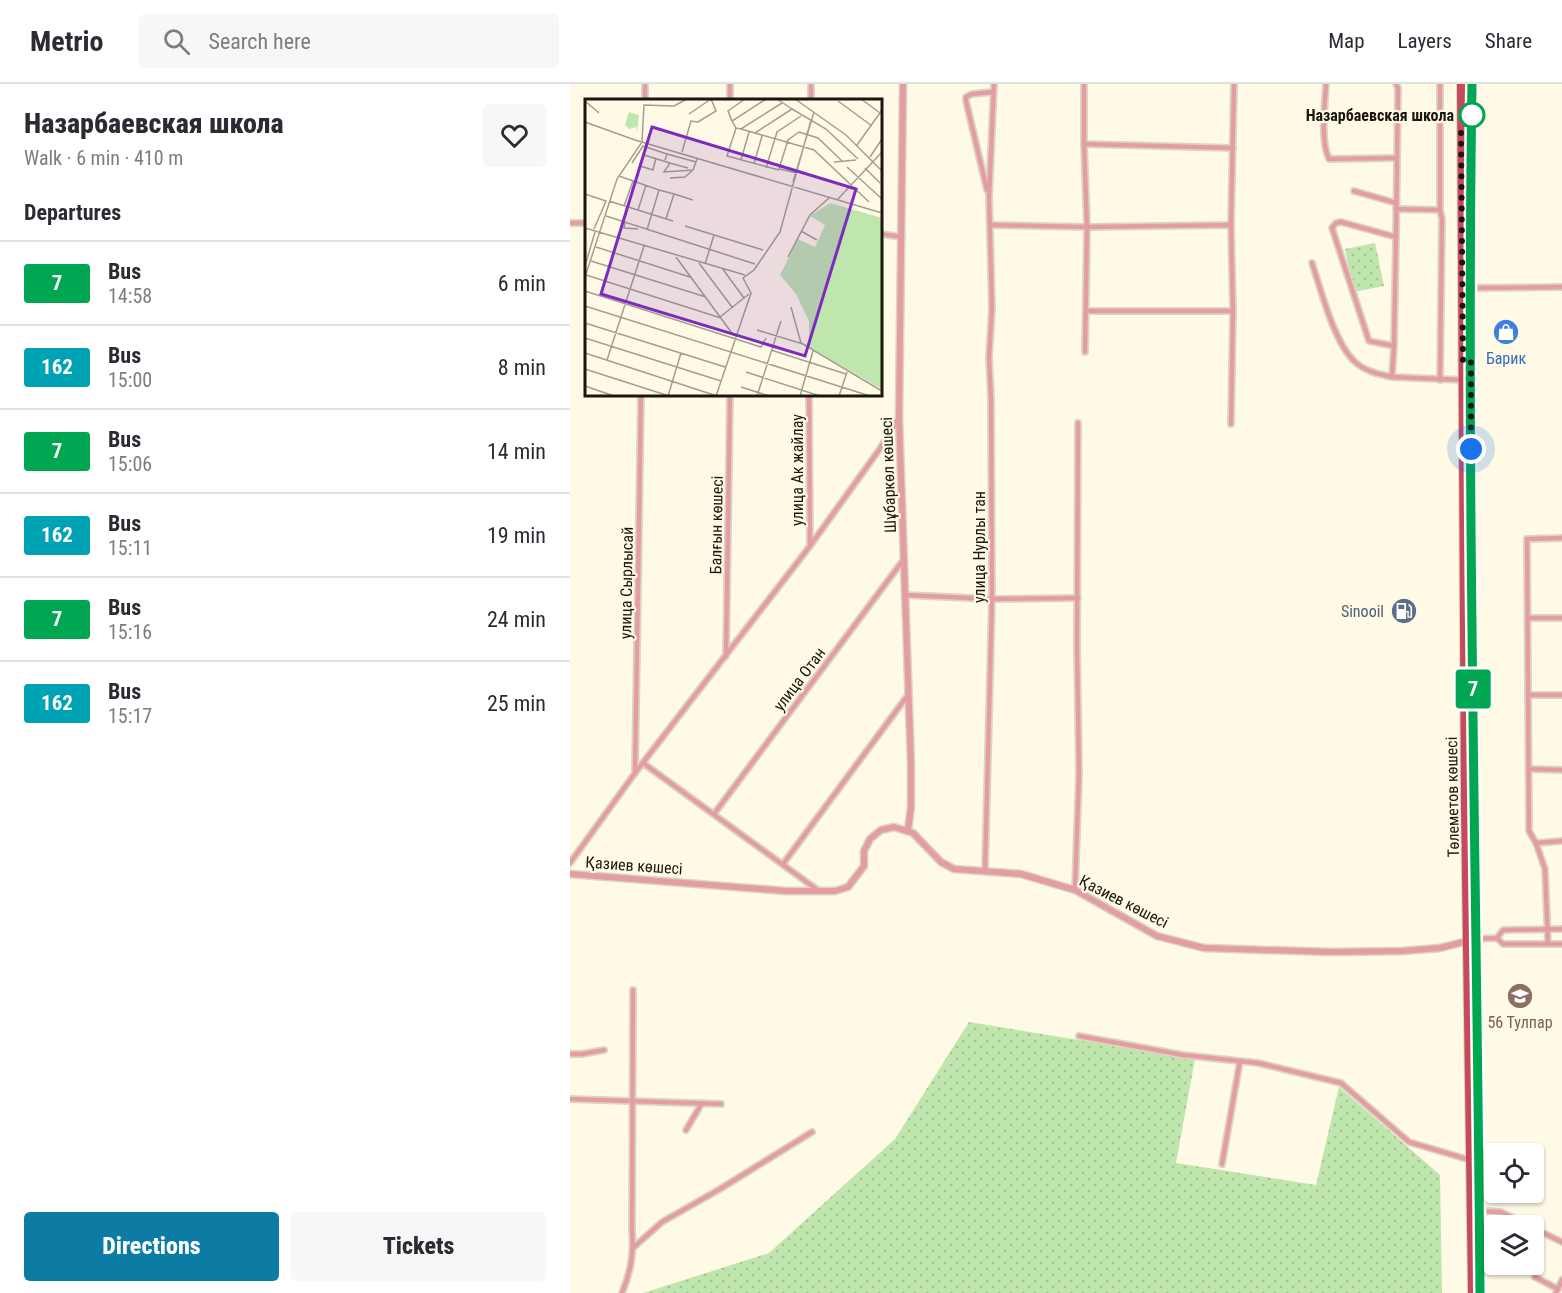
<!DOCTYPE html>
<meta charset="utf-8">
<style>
:root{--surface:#fff;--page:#f7f7f7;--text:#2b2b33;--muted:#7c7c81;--line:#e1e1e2;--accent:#0d7ca5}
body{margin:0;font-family:"Roboto Condensed",sans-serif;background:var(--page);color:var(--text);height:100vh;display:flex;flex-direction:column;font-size:22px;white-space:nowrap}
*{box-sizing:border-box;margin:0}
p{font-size:20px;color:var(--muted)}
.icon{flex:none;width:33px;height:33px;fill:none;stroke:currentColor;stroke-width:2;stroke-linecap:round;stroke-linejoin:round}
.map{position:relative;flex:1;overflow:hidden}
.details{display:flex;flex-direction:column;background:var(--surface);width:570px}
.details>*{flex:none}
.badge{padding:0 12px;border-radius:4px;font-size:21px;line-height:39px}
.tools{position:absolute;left:914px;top:1059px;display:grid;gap:12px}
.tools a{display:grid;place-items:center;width:60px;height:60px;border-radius:6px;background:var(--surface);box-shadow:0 2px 4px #0004;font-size:30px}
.you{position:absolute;width:30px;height:30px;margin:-15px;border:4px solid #fff;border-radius:50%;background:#1a73e8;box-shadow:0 0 0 9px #1a73e833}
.map>.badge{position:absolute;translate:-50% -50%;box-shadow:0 0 0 3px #fff}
h2{padding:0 24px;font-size:22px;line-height:54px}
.round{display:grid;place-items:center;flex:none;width:63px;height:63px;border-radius:6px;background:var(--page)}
.overview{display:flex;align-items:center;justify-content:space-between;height:102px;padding:0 24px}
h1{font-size:28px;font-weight:800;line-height:45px}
.primary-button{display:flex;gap:12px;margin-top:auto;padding:12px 24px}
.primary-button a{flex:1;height:69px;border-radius:6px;background:var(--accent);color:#fff;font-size:24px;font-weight:800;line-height:69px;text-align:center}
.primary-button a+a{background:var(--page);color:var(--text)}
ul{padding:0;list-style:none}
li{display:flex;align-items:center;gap:18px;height:84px;padding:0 24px;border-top:2px solid var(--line)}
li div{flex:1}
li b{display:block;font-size:22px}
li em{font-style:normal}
li .badge{min-width:66px;font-weight:700;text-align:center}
header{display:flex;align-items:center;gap:36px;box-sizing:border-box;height:84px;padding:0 30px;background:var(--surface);border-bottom:2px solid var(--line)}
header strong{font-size:28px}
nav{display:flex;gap:33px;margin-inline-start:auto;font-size:21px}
.search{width:420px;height:54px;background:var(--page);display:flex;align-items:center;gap:15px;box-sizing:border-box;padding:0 21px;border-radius:6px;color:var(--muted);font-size:22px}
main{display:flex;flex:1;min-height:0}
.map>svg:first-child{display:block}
</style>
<header>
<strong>Metrio</strong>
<div class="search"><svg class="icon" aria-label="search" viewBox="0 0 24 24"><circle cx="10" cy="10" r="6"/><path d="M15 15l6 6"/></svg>Search here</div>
<nav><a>Map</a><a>Layers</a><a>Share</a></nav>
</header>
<main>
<section class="details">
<div class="overview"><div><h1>Назарбаевская школа</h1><p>Walk · 6 min · 410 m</p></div><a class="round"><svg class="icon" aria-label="heart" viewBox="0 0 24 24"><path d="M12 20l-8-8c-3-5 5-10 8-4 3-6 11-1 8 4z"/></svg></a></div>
<h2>Departures</h2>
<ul>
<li><span class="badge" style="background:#00a651;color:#fff">7</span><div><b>Bus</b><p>14:58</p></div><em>6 min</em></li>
<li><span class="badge" style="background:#00a3b4;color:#fff">162</span><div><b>Bus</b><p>15:00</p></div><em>8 min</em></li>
<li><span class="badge" style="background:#00a651;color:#fff">7</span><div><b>Bus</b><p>15:06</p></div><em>14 min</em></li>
<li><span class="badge" style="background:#00a3b4;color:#fff">162</span><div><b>Bus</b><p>15:11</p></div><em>19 min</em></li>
<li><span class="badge" style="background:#00a651;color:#fff">7</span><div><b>Bus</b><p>15:16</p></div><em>24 min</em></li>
<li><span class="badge" style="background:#00a3b4;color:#fff">162</span><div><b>Bus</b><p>15:17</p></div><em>25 min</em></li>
</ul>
<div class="primary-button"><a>Directions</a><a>Tickets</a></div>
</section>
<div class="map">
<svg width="992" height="1209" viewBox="0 0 992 1209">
<defs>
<pattern id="park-dots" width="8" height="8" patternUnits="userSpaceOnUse" patternTransform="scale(1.5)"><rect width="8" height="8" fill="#bfe6ac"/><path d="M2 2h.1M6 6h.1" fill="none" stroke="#a4c593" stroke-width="1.8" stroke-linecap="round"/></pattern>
</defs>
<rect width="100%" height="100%" fill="#fffae5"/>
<g fill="url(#park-dots)">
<path d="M 805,159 L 814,202 L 784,208 L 775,165 Z"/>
<path d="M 399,938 L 625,975 L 606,1079 L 746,1101 L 769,1003 L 870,1091 L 872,1209 L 73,1209 L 199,1169 L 325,1055 Z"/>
</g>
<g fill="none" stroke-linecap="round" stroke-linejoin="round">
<g stroke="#dad6c3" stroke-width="8">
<g id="minor">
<path d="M 160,0 L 160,16"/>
<path d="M 514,0 L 514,60 L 517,143 L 515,268"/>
<path d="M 756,0 C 755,21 750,56 759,75 L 826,74"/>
<path d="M 870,0 L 870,126"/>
<path d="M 75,16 L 75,0"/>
<path d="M 241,16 L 241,0"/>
<path d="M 514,60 L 663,64"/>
<path d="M 417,106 L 396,17 L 396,13 L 402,10 L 423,8"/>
<path d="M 784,107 L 826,119"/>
<path d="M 826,125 L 870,126 L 872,135 L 870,296"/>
<path d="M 0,139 L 16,139"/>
<path d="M 420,141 L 517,143 L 661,141 L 663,227"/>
<path d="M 661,141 L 664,0"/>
<path d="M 310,150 L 332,153"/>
<path d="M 826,153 L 828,4 L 826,0"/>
<path d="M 742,179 C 751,206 764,258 784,277 C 794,287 808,290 822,293"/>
<path d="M 901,204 L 992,203"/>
<path d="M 516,227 L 663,227 L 661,340"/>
<path d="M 824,262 L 826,153 L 771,138 L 766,139 L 762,144 L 799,257 L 824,262 L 822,293 L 893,296"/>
<path d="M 239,310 L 240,462"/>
<path d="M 335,511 L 422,515 L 508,514"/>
<path d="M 958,534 L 992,534"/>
<path d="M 156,572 L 160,310"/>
<path d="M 958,611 L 992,611"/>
<path d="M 73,679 L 249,807"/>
<path d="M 959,685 L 992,686"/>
<path d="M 65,689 L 71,310"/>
<path d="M 144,730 L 334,475"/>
<path d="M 966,759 L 959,747 L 957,455 L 992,454"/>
<path d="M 0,779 L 65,689 L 240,462 L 309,366 L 329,334"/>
<path d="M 213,780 L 338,611"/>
<path d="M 415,786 L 422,515 L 421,314 L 419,274 L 422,223 L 419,113 L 424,0"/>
<path d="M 505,806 L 509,689 L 507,563 L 508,339"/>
<path d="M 927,854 L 933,846 L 992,845"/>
<path d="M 905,855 L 927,854 L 933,860 L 992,860"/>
<path d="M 978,860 L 975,785 L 966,759 L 992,757"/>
<path d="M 509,952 L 613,971 L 688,979 L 771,999 L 839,1058 L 900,1076"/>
<path d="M 0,970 L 12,970 L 34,966"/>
<path d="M 0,1015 L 151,1020"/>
<path d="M 116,1046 L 132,1019"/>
<path d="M 652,1080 L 670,977"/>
<path d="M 909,1127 L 931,1128 L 959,1142"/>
<path d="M 963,1144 L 992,1158"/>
<path d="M 64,1163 L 92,1138 L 150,1105 L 242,1048"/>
<path d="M 965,1193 L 988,1205"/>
<path d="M 52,1209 C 61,1187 64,1169 62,1146 L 63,906"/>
<path d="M 986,1209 L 992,1196"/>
</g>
</g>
<g stroke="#dad6c3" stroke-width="9">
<g id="tertiary">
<path d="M 333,0 L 329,334 L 341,681 L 341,723 L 338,746"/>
<path d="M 0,790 L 216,807 L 265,807 L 278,803 L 294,782 L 294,767 L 300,755 L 311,746 L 324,743 L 343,749 L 371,778 L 384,785 L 451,790 L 505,806 L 587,852 L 634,864 L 761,868 L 832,867 L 870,864 L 905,855"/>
</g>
</g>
<g stroke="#dad6c3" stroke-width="10">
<g id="primary">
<path d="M 891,0 L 895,725 L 902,1209"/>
<path d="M 902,0 C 895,403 906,806 910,1209"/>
</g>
</g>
<use href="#minor" stroke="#e49ea3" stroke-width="4.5"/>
<use href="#tertiary" stroke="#e49ea3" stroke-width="6"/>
<use href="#primary" stroke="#c54a5c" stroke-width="8"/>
</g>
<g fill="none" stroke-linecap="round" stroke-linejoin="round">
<g stroke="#fff" stroke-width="14">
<path id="line" d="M 902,0 C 896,403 907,806 910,1209"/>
</g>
<use href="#line" stroke="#00a651" stroke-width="9"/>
<path stroke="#1a170e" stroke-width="6" stroke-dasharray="0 10.8" d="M 901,365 L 901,278 L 893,278 L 891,47 L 902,31"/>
</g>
<defs>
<g id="shop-disc" transform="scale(1.35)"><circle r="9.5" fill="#3f7fe0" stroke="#fffae5"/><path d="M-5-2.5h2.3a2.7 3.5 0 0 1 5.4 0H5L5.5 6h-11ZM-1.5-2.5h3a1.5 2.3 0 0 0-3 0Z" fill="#fff"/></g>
<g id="fuel-disc" transform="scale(1.35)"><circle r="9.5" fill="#5c6f8a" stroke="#fffae5"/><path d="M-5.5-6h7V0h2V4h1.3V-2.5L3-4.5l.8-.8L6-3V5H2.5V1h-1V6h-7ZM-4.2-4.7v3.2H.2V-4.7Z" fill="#fff"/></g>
<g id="school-disc" transform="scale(1.35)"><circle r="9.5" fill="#8d6e63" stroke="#fffae5"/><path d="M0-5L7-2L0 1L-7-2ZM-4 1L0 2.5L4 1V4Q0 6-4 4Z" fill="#fff"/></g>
</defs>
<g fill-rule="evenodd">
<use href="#shop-disc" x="936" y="248"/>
<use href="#fuel-disc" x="834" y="527"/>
<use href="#school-disc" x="950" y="912"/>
</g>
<circle fill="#fff" stroke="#00a651" stroke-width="3" cx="902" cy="31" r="12"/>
<g text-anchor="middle" stroke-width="4.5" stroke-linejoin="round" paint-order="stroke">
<g font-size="16" font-weight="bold" fill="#1a170e" stroke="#fffae5" text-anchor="end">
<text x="884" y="37">Назарбаевская школа</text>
</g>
<g font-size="16" fill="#366cbe" stroke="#fffae5">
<text x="936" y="280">Барик</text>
</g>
<g font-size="16" fill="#1a170e" stroke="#fffae5">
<text transform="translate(227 386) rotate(-90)" y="6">улица Ак жайлау</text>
<text transform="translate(318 391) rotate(-92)" y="6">Шұбаркөл көшесі</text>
<text transform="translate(146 441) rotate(-89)" y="6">Балғын көшесі</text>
<text transform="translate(409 463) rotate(-90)" y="6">улица Нурлы тан</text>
<text transform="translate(56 499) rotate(-89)" y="6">улица Сырлысай</text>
<text transform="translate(229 595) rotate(-53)" y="6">улица Отан</text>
<text transform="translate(882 713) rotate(-91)" y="6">Төлеметов көшесі</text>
<text transform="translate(64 781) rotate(4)" y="6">Қазиев көшесі</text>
<text transform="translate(554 817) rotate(27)" y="6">Қазиев көшесі</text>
</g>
<g font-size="16" fill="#4e5e75" stroke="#fffae5" text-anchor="end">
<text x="814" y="533">Sinooil</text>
</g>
<g font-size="16" fill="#785e54" stroke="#fffae5">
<text x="950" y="944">56 Тулпар</text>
</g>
</g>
<g transform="translate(15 15)">
<rect width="297" height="297" fill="#fffae5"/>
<path d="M 44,13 L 54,16 L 52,33 L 51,28 L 44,30 L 40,26 Z" fill="#bfe6ac"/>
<path d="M 245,104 L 297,119 L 297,290 L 224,248 L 224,222 L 211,195 L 195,176 L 213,140 L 230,148 L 240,126 L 225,117 Z" fill="#bfe6ac"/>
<path fill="none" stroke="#a39f8f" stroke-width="1.5" d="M 192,0 L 207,10M 210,0 L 261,36 L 297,72M 276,0 L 295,14M 0,2 L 14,14M 253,2 L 287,27M 104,15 L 126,0M 147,22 L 143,12 L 160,0M 0,23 L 50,41 L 297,114M 151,29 L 147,22 L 181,0M 156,30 L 229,51 L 284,103M 170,34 L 207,10 L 241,30 L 273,60M 272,46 L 297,11M 97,53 L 106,22 L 113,23 L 131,12 L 126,0M 285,58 L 297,40M 71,59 L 68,71 L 55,67 L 59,56 L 85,64M 80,61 L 82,55 L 111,63M 156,61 L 164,33M 249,63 L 271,61M 47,64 L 58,47 L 82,55M 169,65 L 177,37M 262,68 L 297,100M 103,69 L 85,64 L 79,73 L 108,71 L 112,60M 181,69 L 192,33 L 216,17M 280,69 L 295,84M 194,71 L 142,57 L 151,29 L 156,30 L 197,4M 212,74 L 194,70 L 203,41 L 214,33 L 233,39 L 257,62M 34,77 L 74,91M 85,79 L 100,78 L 108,71M 208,83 L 229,13M 0,95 L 21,102 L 9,130M 253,100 L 297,53M 24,102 L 88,122M 39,107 L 48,82M 53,111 L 61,86M 21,117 L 170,165M 81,120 L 89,95 L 108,101M 40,124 L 39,129 L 53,130M 100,127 L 178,151M 0,129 L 160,176M 62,131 L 74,91 L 89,95M 216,132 L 232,141M 11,148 L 105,178M 91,158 L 149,237M 203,158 L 225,116 L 244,99M 6,162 L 121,198M 114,164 L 147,208M 120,165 L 129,136M 0,167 L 10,133M 137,169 L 159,199M 1,176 L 136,219M 0,178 L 32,80 L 57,43 L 59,6 L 89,7 L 102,0M 0,192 L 176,248 L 181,239M 0,207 L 285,297M 206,208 L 216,244M 135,218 L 164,195M 0,224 L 140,268M 172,231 L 218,245 L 297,292M 0,239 L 136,282M 186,251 L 261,275M 0,254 L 132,297M 22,261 L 59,147M 0,270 L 84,297M 161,273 L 235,297M 0,287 L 29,297M 156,288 L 184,297M 83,297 L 96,254M 131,297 L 166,194 L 158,179 L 169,171 L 195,133 L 226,21M 172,297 L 196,222M 215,297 L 228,252M 254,297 L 262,273"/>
<path fill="#7b2cbf" fill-opacity="0.15" stroke="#7b2cbf" stroke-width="3" d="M 67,28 L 271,90 L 220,257 L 16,195 Z"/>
<rect width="297" height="297" fill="none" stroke="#1a170e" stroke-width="3"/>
</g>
</svg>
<div class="tools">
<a><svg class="icon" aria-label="locate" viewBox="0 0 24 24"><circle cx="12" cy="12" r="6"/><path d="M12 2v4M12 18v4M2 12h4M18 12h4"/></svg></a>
<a><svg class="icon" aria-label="layers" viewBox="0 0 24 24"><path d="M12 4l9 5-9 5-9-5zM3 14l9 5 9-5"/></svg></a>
</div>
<div class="you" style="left:901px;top:365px"></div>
<b class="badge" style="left:903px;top:605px;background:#00a651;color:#fff">7</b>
</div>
</main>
